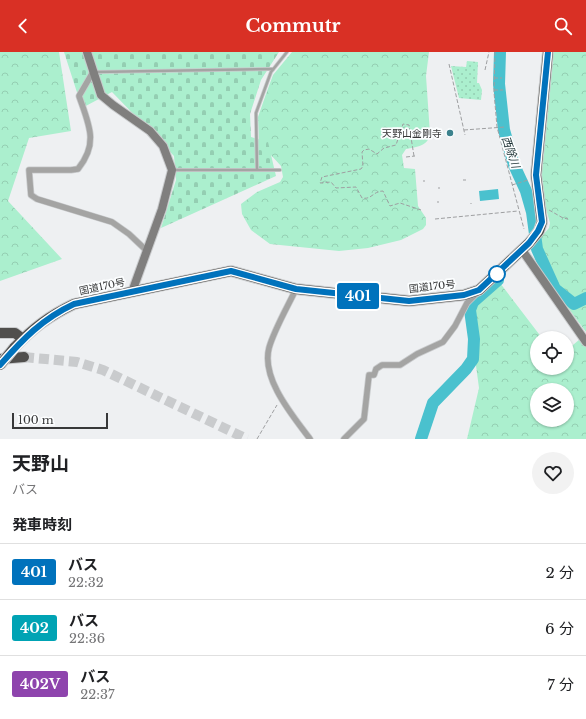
<!DOCTYPE html>
<html lang="ja">
<meta charset="utf-8">
<style>
:root{--surface:#fff;--page:#f2f2f2;--text:#202124;--muted:#757577;--line:#e0e0e0;--accent:#d93025}
body{margin:0;font-family:"Libre Baskerville","Noto Sans JP",serif;background:var(--page);color:var(--text);height:100vh;display:flex;flex-direction:column;font-size:15px;white-space:nowrap}
*{box-sizing:border-box;margin:0}
p{font-size:13px;color:var(--muted)}
.icon{flex:none;width:22px;height:22px;fill:none;stroke:currentColor;stroke-width:2;stroke-linecap:round;stroke-linejoin:round}
.map{position:relative;height:387px;overflow:hidden}
.panel{display:flex;flex-direction:column;background:var(--surface);flex:1}
.panel>*{flex:none}
.badge{padding:0 8px;border-radius:3px;font-size:14px;line-height:26px}
.tools{position:absolute;left:530px;top:279px;display:grid;gap:8px}
.tools a{display:grid;place-items:center;width:44px;height:44px;border-radius:50%;background:var(--surface);box-shadow:0 1px 3px #0004;font-size:20px}
.scale{position:absolute;left:12px;bottom:10px;width:96px;box-sizing:border-box;padding-left:4px;border:2px solid #373839;border-top:0;font-size:11px;line-height:14px;white-space:nowrap;color:#373839;-webkit-text-stroke:3px #fcfeff;paint-order:stroke}
.map>.badge{position:absolute;translate:-50% -50%;box-shadow:0 0 0 2px #fff}
h2{padding:0 12px;font-size:15px;line-height:36px}
.round{display:grid;place-items:center;flex:none;width:42px;height:42px;border-radius:21px;background:var(--page)}
.head{display:flex;align-items:center;justify-content:space-between;height:68px;padding:0 12px}
h1{font-size:19px;font-weight:700;line-height:30px}
ul{padding:0;list-style:none}
li{display:flex;align-items:center;gap:12px;height:56px;padding:0 12px;border-top:1px solid var(--line)}
li div{flex:1}
li b{display:block;font-size:15px}
li em{font-style:normal}
li .badge{min-width:44px;font-weight:700;text-align:center}
header{display:flex;justify-content:space-between;align-items:center;height:52px;padding:0 12px;background:var(--accent);color:#fff;font-size:18px;font-weight:700}
.map>svg:first-child{display:block}
</style>
<header><svg class="icon" aria-label="back" viewBox="0 0 24 24"><path d="M15 5l-7 7 7 7"/></svg>Commutr<svg class="icon" aria-label="search" viewBox="0 0 24 24"><circle cx="10" cy="10" r="6"/><path d="M15 15l6 6"/></svg></header>
<div class="map">
<svg width="586" height="387" viewBox="0 0 586 387">
<defs>
<pattern id="forest-crowns" width="20" height="18" patternUnits="userSpaceOnUse"><rect width="20" height="18" fill="#abefce"/><path d="M2 6a3 3 0 1 1 6 0M12 15a3 3 0 1 1 6 0" fill="none" stroke="#94ceb2"/></pattern>
<pattern id="cemetery-stones" width="16" height="16" patternUnits="userSpaceOnUse"><rect width="16" height="16" fill="#abefce"/><path d="M2 7V4a2 2 0 0 1 4 0v3zM10 15v-3a2 2 0 0 1 4 0v3z" fill="#94ceb2"/></pattern>
<pattern id="park-dots" width="8" height="8" patternUnits="userSpaceOnUse"><rect width="8" height="8" fill="#abefce"/><path d="M2 2h.1M6 6h.1" fill="none" stroke="#94ceb2" stroke-width="1.8" stroke-linecap="round"/></pattern>
</defs>
<rect width="100%" height="100%" fill="#eef0f2"/>
<g fill="url(#forest-crowns)" fill-rule="evenodd">
<path d="M 0,0 L 59,0 L 71,79 L 29,86 L 8,149 L 62,207 L 0,229 Z"/>
<path d="M 292,0 L 429,0 L 426,24 L 430,82 C 428,94 417,95 406,97 L 402,103 L 404,116 L 415,117 L 418,154 L 426,166 L 426,173 L 423,177 L 401,188 L 368,196 L 339,199 L 270,192 L 251,178 L 242,162 L 241,152 L 257,140 L 280,130 L 283,125 L 281,114 L 259,90 L 258,65 L 266,42 L 273,23 Z"/>
<path d="M 553,0 L 586,0 L 586,280 L 554,237 L 535,197 L 535,192 L 549,176 L 550,171 L 544,150 L 540,120 Z"/>
<path d="M 493,231 L 500,231 L 542,286 L 537,286 L 537,316 L 567,316 L 567,298 L 586,282 L 586,387 L 467,387 L 479,336 L 468,254 L 475,245 ZM 537,338 L 567,338 L 567,368 L 537,368 Z"/>
</g>
<path fill="url(#cemetery-stones)" d="M 64,0 L 279,0 L 261,28 L 250,62 L 251,85 L 268,90 L 276,124 L 161,176 L 176,128 L 174,104 L 112,40 L 82,56 Z"/>
<path fill="url(#park-dots)" d="M 467,9 L 478,10 L 477,31 L 479,31 L 482,38 L 481,48 L 459,46 L 451,14 L 466,15 Z"/>
<path fill="#4ac1ce" d="M 498,137 L 499,147 L 480,149 L 479,139 Z"/>
<g fill="none" stroke-linecap="round" stroke-linejoin="round">
<g stroke="#4ac1ce" stroke-width="12">
<path d="M 500,0 L 499,32 L 504,78 L 514,113 L 526,139 L 532,160 L 537,197 L 555,237 L 574,252 L 586,246"/>
<path d="M 421,387 L 433,351 L 466,317 L 473,307 L 474,287 L 470,258 L 473,250 L 498,228"/>
</g>
<path stroke="#c9cbcd" stroke-width="10" stroke-dasharray="10 5" stroke-linecap="butt" d="M 24,305 L 77,310 L 103,318 L 247,387"/>
<g stroke="#c9cbcd" stroke-width="4">
<g id="lane">
<path d="M 96,20 L 273,17"/>
<path d="M 257,117 L 256,61 L 271,20 L 287,0"/>
<path d="M 174,118 L 280,118"/>
</g>
</g>
<g stroke="#c9cbcd" stroke-width="7">
<g id="street">
<path d="M 93,20 L 79,44 C 89,73 99,91 78,117 L 71,118 L 29,118 L 31,143 L 37,147 L 112,170 L 129,182 L 147,199"/>
<path d="M 296,237 C 288,254 274,278 269,296 C 261,327 293,364 310,387"/>
<path d="M 344,387 L 364,367 L 369,323 L 374,323 L 376,317 L 382,313 L 400,313 L 417,302 L 443,290 L 455,274 L 467,251 L 478,240"/>
</g>
</g>
<g stroke="#c9cbcd" stroke-width="10">
<g id="secondary">
<path d="M 87,0 L 101,43 L 113,53 L 150,79 L 163,94 L 172,118 L 162,157 L 132,240"/>
<path d="M 522,198 L 586,290"/>
</g>
</g>
<g stroke="#c9cbcd" stroke-width="12">
<g id="highway">
<path d="M 0,281 L 15,281 L 23,287"/>
<path d="M 14,296 C 33,276 49,264 74,252 L 231,219 L 296,237 L 409,249 L 464,243 L 479,238 L 529,191 L 539,179 L 542,170 L 536,123 L 548,0"/>
<path d="M 0,307 L 24,305"/>
</g>
</g>
<g stroke="#9e9fa1" stroke-width="1" stroke-dasharray="4 2" stroke-linecap="butt">
<path d="M 495,0 L 494,40 L 497,75 L 524,177"/>
<path d="M 449,12 L 465,83"/>
<path d="M 485,18 L 489,0"/>
<path d="M 494,26 L 502,26"/>
<path d="M 494,38 L 503,38"/>
<path d="M 464,78 L 505,75"/>
<path d="M 414,104 L 409,73 L 403,72 L 396,93 L 384,96 L 377,102 L 369,97 L 364,98 L 362,100 L 363,114 L 361,117 L 322,125 L 320,131 L 331,130 L 336,136 L 356,135 L 362,146 C 372,148 373,139 383,139 L 390,154 L 400,151 L 421,158"/>
<path d="M 406,105 L 415,104"/>
<path d="M 509,113 L 516,111"/>
<path d="M 424,128 L 424,130"/>
<path d="M 463,128 L 466,128"/>
<path d="M 512,133 L 528,128"/>
<path d="M 438,136 L 440,136"/>
<path d="M 437,150 L 439,150"/>
<path d="M 471,151 L 471,152"/>
<path d="M 549,158 L 563,166 L 568,167"/>
<path d="M 435,167 L 518,159"/>
<path d="M 257,387 L 277,353"/>
</g>
<use href="#lane" stroke="#a4a4a3" stroke-width="2.5"/>
<use href="#street" stroke="#a4a4a3" stroke-width="5.5"/>
<use href="#secondary" stroke="#807f7e" stroke-width="8"/>
<use href="#highway" stroke="#504f4d" stroke-width="10"/>
<g stroke="#c9cbcd" stroke-width="12" stroke-linecap="butt">
<path id="highway-bridge" d="M 0,313 L 14,296"/>
</g>
<use href="#highway-bridge" stroke="#504f4d" stroke-width="10"/>
</g>
<g fill="none" stroke-linecap="round" stroke-linejoin="round">
<g stroke="#fff" stroke-width="9">
<path id="line" d="M 0,313 C 23,287 42,267 74,252 L 231,219 L 296,237 L 409,249 L 464,243 L 479,238 L 529,191 L 538,179 L 542,170 L 536,123 L 548,0"/>
</g>
<use href="#line" stroke="#0072bc" stroke-width="6"/>
</g>
<circle fill="#3c828d" stroke="#fcfeff" stroke-width="1.5" cx="450" cy="81" r="4"/>
<circle fill="#fff" stroke="#0072bc" stroke-width="2" cx="497" cy="222" r="8"/>
<g text-anchor="middle" stroke-width="3.5" stroke-linejoin="round" paint-order="stroke">
<g font-size="10" fill="#373839" stroke="#fcfeff" text-anchor="end">
<text x="442" y="85">天野山金剛寺</text>
</g>
<g font-size="10" fill="#373839" stroke="#fcfeff">
<text transform="translate(102 234) rotate(-12)" y="4">国道170号</text>
<text transform="translate(432 234) rotate(-6)" y="4">国道170号</text>
</g>
<g font-size="11" font-style="italic" fill="#1b3033" stroke="#fcfeff">
<text transform="translate(511 100) rotate(71)" y="4">西除川</text>
</g>
</g>
</svg>
<div class="tools">
<a><svg class="icon" aria-label="locate" viewBox="0 0 24 24"><circle cx="12" cy="12" r="6"/><path d="M12 2v4M12 18v4M2 12h4M18 12h4"/></svg></a>
<a><svg class="icon" aria-label="layers" viewBox="0 0 24 24"><path d="M12 4l9 5-9 5-9-5zM3 14l9 5 9-5"/></svg></a>
</div>
<div class="scale">100 m</div>
<b class="badge" style="left:358px;top:244px;background:#0072bc;color:#fff">401</b>
</div>
<section class="panel">
<div class="head"><div><h1>天野山</h1><p>バス</p></div><a class="round"><svg class="icon" aria-label="heart" viewBox="0 0 24 24"><path d="M12 20l-8-8c-3-5 5-10 8-4 3-6 11-1 8 4z"/></svg></a></div>
<h2>発車時刻</h2>
<ul>
<li><span class="badge" style="background:#0072bc;color:#fff">401</span><div><b>バス</b><p>22:32</p></div><em>2 分</em></li>
<li><span class="badge" style="background:#00a3b4;color:#fff">402</span><div><b>バス</b><p>22:36</p></div><em>6 分</em></li>
<li><span class="badge" style="background:#8e44ad;color:#fff">402V</span><div><b>バス</b><p>22:37</p></div><em>7 分</em></li>
</ul>
</section>
